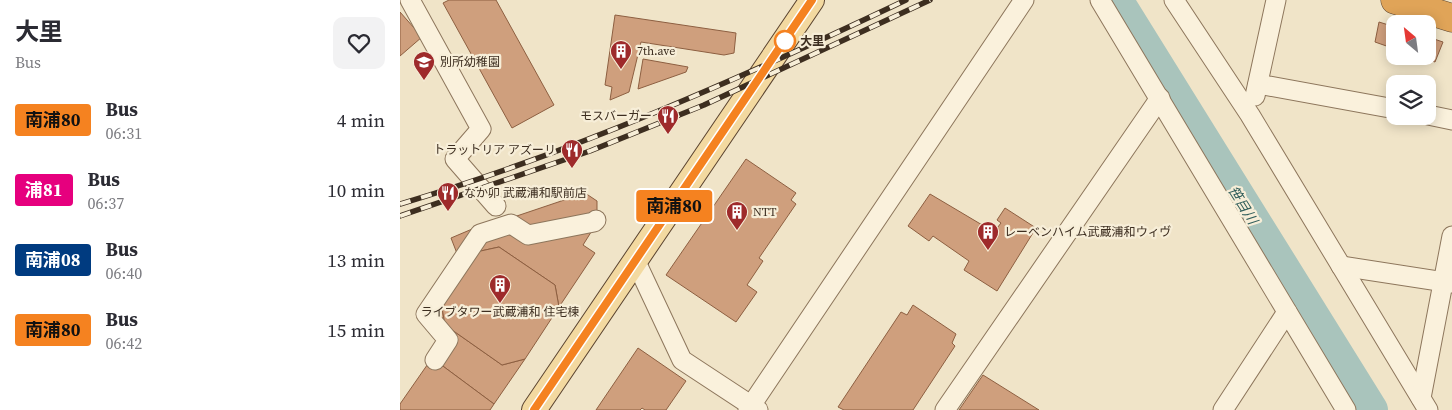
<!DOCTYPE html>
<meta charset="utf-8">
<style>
:root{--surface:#fff;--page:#f2f2f3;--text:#2b2b33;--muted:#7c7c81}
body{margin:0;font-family:"Source Serif 4","Noto Sans JP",serif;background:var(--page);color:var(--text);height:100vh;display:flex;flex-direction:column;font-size:19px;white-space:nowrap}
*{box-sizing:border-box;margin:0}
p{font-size:16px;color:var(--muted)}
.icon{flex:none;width:28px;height:28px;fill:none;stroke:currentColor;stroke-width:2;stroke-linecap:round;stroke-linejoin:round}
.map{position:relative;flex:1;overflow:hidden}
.sheet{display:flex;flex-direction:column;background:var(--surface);width:400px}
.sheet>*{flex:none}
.badge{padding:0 10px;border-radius:4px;font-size:18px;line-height:32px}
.needle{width:32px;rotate:331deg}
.buttons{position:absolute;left:986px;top:15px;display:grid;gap:10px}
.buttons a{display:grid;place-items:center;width:50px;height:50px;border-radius:10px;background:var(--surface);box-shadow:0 2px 12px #0003;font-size:25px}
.map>.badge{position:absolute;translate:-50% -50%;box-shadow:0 0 0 2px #fff}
.round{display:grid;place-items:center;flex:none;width:52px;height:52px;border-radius:10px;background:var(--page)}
.head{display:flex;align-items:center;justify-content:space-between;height:85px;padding:0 15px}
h1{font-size:24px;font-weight:700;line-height:38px}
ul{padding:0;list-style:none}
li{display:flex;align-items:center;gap:15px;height:70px;padding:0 15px}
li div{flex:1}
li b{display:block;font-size:19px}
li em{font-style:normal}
li .badge{min-width:55px;font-weight:700;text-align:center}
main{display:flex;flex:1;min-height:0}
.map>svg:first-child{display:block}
</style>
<main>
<section class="sheet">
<div class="head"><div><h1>大里</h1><p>Bus</p></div><a class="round"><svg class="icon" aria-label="heart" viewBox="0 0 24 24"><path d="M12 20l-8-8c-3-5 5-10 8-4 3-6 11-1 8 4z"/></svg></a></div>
<ul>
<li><span class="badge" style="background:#f58220;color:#111">南浦80</span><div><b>Bus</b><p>06:31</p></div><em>4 min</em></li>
<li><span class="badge" style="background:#e6007e;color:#fff">浦81</span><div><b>Bus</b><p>06:37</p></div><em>10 min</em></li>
<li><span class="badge" style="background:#003b80;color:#fff">南浦08</span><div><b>Bus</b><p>06:40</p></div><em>13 min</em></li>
<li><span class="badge" style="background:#f58220;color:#111">南浦80</span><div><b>Bus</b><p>06:42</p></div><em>15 min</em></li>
</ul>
</section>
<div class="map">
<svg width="1052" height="410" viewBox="0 0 1052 410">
<rect width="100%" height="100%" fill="#f0e4c8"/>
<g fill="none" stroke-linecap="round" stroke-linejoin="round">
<path stroke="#a9c4bc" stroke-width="34" d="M 716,0 L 971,410"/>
</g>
<g fill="#cf9f7d" stroke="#8d5f41">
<path d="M 49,0 L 96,0 L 154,105 L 112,128 L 43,3 Z"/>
<path d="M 0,12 L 22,37 L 0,56 Z"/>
<path d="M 215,15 L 336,33 L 334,53 L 324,55 L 241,42 L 229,92 L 210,100 L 212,87 L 205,85 Z"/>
<path d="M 979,22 L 995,27 L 995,49 L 975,42 Z"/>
<path d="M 1028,37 L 1043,42 L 1035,62 L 1018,56 L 1028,56 Z"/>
<path d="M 243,59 L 288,67 L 286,72 L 238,89 Z"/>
<path d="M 346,159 L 396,193 L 391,200 L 396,204 L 359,258 L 363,261 L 347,285 L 357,292 L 336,322 L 266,275 Z"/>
<path d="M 185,193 L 197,201 L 197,211 L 193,217 L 198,221 L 183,245 L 195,253 L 159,307 L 155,285 L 99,247 L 76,252 L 41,302 L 45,325 L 102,365 L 125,359 L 94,404 L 32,358 L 43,341 L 19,313 L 58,256 L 51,238 L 91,221 L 93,224 Z"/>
<path d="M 530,194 L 594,232 L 601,223 L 597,220 L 605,208 L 636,228 L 597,291 L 564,270 L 569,261 L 533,236 L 529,241 L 508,226 Z"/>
<path d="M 99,247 L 155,285 L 159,307 L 125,359 L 102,365 L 45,325 L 41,302 L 76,252 Z"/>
<path d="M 513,305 L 556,334 L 552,343 L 555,346 L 513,410 L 444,410 L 438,407 L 501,312 L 507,315 Z"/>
<path d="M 238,348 L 286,381 L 266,410 L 245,410 L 242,408 L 240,410 L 196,410 Z"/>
<path d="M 32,358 L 94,404 L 90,410 L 0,410 L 0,404 Z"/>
<path d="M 583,375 L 639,410 L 559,410 Z"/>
</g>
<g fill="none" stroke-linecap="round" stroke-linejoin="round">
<g stroke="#8d765c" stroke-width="21">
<g id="minor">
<path d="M 10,0 L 81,129 L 55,159 L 96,206"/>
<path d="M 700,0 L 946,410"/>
<path d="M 774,0 L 850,115 L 1028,410"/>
<path d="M 858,84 L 995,109"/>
<path d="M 855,96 L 876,0"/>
<path d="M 1028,115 L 1052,120"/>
<path d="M 236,262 L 282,360 L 358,410"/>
<path d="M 941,266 L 1052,283"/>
<path d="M 35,360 L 48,340 L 26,314 L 80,234 L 111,224 L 128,235 L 194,222 L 196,220"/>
<path d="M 1021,398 L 1052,236"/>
<path d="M 348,410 L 624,0"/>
<path d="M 545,410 L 760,98"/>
<path d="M 823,410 L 887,312"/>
</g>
</g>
<g stroke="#5b4430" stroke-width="26">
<path id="major" d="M 134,410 L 412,0"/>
</g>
<g stroke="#5b4430" stroke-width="29">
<path id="highway" d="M 995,0 L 1052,18"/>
</g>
<use href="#minor" stroke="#faf1dc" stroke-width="19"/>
<use href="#major" stroke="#f3d9a0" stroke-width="24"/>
<use href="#highway" stroke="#e0a458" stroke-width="28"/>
<g stroke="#3d2e20" stroke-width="5.5">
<g id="rail">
<path d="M 0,204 C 174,152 342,78 506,0"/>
<path d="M 0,216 L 190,151 L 304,105 L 530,0"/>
</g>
</g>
<use href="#rail" stroke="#f7eed8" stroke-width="4" stroke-dasharray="11" stroke-linecap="butt"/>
</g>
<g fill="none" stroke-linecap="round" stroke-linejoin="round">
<g stroke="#fff" stroke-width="11">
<path id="line" d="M 134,410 L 412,0"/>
</g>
<use href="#line" stroke="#f58220" stroke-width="8"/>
</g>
<defs>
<g id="building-pin" transform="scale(1.125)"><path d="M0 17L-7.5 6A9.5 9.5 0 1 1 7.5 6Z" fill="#9e2a2b" stroke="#f7eed8"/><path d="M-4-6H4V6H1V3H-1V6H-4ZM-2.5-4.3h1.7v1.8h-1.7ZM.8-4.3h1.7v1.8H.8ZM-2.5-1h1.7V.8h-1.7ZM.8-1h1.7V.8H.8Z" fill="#fff"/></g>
<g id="school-pin" transform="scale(1.125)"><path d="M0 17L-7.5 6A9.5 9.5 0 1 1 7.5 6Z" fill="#9e2a2b" stroke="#f7eed8"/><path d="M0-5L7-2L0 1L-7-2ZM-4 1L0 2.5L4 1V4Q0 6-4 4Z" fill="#fff"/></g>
<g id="restaurant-pin" transform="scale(1.125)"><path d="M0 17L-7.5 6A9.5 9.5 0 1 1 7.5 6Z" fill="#9e2a2b" stroke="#f7eed8"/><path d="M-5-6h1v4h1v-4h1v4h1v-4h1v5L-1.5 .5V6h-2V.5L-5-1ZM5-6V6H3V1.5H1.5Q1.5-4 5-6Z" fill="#fff"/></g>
</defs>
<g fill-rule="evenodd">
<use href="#building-pin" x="221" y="51"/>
<use href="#school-pin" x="24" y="62"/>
<use href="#restaurant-pin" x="268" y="116"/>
<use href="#restaurant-pin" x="172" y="150"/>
<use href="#restaurant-pin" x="48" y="193"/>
<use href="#building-pin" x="337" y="212"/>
<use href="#building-pin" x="588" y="232"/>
<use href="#building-pin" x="100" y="285"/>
</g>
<circle fill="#fff" stroke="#f58220" stroke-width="2.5" cx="385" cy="41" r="10"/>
<g text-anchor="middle" stroke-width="4.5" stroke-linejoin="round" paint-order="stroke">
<g font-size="12" font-weight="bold" fill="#3d2e20" stroke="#f7eed8" text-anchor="start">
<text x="400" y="45">大里</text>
</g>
<g font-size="12" fill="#3d2e20" stroke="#f7eed8" text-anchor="start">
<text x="237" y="55">7th.ave</text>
<text x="40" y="66">別所幼稚園</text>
<text x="252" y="120" text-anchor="end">モスバーガー</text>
<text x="156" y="154" text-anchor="end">トラットリア アズーリ</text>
<text x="64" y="197">なか卯 武蔵浦和駅前店</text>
<text x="353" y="216">NTT</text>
<text x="604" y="236">レーベンハイム武蔵浦和ウィヴ</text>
<text x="100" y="316" text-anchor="middle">ライブタワー武蔵浦和 住宅棟</text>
</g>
<g font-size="14" font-style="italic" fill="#2f5d5a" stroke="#f7eed8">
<text transform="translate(843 205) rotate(58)" y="5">笹目川</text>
</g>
</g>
</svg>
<div class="buttons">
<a><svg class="needle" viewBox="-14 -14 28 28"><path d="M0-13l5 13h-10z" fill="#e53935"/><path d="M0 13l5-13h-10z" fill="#7c7c81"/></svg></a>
<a><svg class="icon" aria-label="layers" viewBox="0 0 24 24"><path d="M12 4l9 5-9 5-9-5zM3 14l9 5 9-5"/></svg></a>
</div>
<b class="badge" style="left:274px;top:206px;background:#f58220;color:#111">南浦80</b>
</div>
</main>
